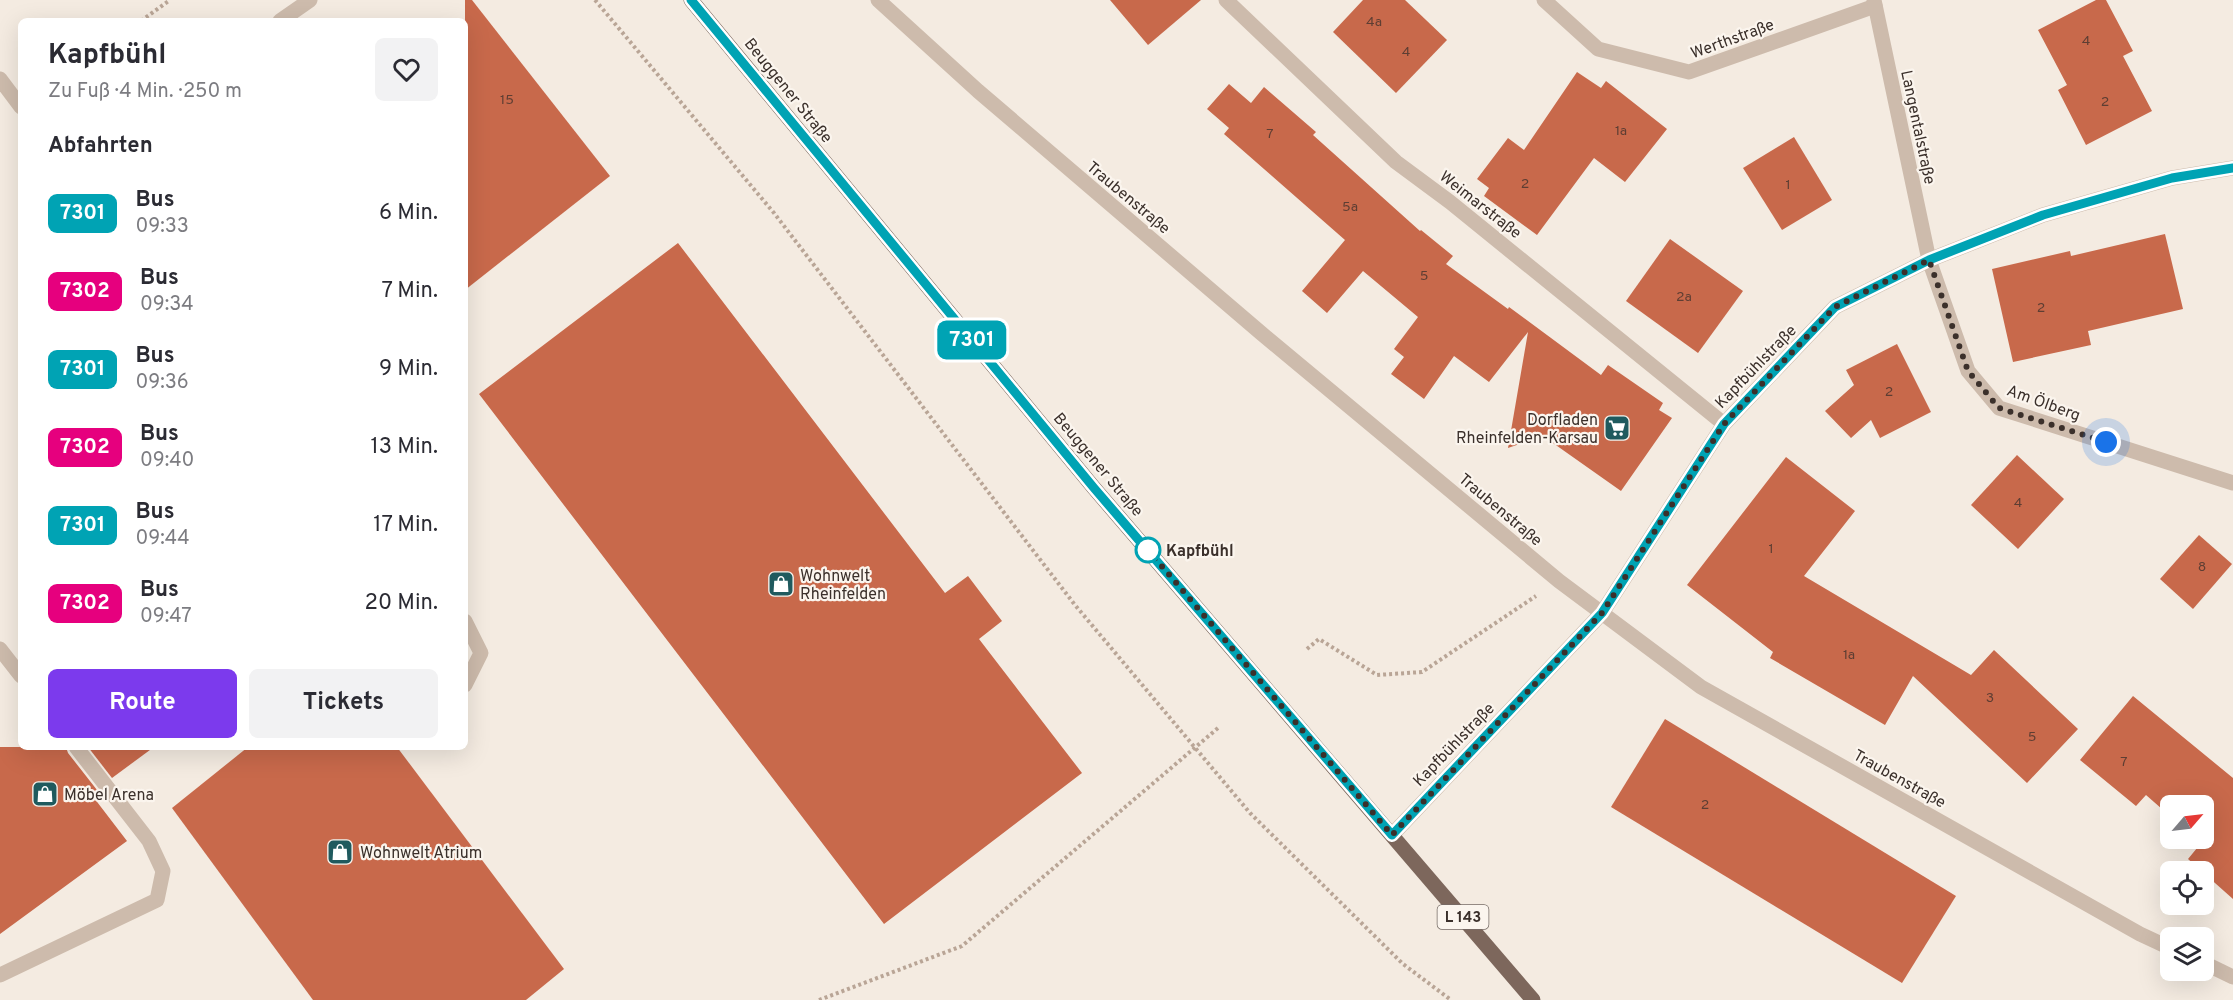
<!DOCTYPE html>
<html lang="de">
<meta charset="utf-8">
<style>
:root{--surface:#fff;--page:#f2f2f3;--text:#2b2b33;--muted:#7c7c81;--accent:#7c3aed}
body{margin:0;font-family:Overpass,sans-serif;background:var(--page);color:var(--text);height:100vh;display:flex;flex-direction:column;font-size:22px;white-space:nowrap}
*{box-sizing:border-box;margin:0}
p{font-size:20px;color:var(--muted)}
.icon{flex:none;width:33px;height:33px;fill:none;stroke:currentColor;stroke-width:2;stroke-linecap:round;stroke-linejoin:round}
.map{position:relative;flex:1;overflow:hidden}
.panel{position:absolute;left:18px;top:18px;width:450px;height:732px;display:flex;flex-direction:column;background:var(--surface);border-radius:9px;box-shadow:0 6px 24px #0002}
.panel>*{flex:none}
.badge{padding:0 12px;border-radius:9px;font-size:21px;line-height:39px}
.needle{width:39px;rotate:62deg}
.controls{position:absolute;left:2160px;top:795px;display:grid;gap:12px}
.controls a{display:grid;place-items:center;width:54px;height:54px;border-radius:9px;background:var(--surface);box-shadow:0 6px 24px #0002;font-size:30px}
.you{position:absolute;width:30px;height:30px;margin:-15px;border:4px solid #fff;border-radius:50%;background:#1a73e8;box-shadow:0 0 0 9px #1a73e833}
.map>.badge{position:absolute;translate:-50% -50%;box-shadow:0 0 0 3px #fff}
h2{padding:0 30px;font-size:22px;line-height:54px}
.round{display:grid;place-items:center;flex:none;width:63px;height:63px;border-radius:9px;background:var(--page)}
.head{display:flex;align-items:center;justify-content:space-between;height:102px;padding:0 30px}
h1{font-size:28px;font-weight:700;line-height:45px}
.cta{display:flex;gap:12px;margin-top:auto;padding:12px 30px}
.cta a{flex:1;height:69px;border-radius:9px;background:var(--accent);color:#fff;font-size:24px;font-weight:700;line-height:69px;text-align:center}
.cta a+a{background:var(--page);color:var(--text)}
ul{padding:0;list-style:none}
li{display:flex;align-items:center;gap:18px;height:78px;padding:0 30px}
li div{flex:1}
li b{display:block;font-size:22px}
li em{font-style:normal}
li .badge{min-width:66px;font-weight:700;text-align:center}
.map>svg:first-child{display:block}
</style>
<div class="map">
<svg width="2233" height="1000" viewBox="0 0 2233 1000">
<rect width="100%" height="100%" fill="#f4ebe1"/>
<g fill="#c8694b">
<path d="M 465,0 L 472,0 L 610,176 L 465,290 Z"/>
<path d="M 1110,0 L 1201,0 L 1148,45 Z"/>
<path d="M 1363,0 L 1405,0 L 1447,40 L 1396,93 L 1333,32 Z"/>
<path d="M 2096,0 L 2106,0 L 2133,51 L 2123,56 L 2152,111 L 2086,145 L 2058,90 L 2067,85 L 2038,30 Z"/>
<path d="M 1577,72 L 1601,88 L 1606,81 L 1667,129 L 1625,182 L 1594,158 L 1537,235 L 1484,196 L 1489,188 L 1477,179 L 1508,138 L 1524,150 Z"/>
<path d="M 1229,84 L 1251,103 L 1264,87 L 1316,132 L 1313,135 L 1420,231 L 1421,230 L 1453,256 L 1446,264 L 1508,309 L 1509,307 L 1601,375 L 1608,365 L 1663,403 L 1659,410 L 1672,418 L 1621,491 L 1543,436 L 1508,448 L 1528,332 L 1489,382 L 1454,356 L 1424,399 L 1391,374 L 1404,357 L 1394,349 L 1418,317 L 1363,271 L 1327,313 L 1302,291 L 1345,240 L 1224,134 L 1229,128 L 1207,109 Z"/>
<path d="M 1794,137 L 1832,200 L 1782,230 L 1743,168 Z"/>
<path d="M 2165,234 L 2183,309 L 2088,331 L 2091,345 L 2013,362 L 1992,269 L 2070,251 L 2071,256 Z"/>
<path d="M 1670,239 L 1743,291 L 1698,353 L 1626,301 Z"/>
<path d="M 678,243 L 945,593 L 968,576 L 1002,621 L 979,639 L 1082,773 L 884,924 L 479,394 Z"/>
<path d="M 1897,344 L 1931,412 L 1880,438 L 1871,420 L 1851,438 L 1825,411 L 1854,385 L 1846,370 Z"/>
<path d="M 2017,455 L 2064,499 L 2018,549 L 1971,505 Z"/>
<path d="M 1786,457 L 1855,511 L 1804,576 L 1971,675 L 1994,650 L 2078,729 L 2027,783 L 1913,676 L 1885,725 L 1770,658 L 1773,652 L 1687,585 Z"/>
<path d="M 2199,535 L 2232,564 L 2193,609 L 2160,579 Z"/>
<path d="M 2133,696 L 2233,778 L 2233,899 L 2188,859 L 2202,842 L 2198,838 L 2204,838 L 2204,806 L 2170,806 L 2170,816 L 2146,795 L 2136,806 L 2080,760 Z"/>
<path d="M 1665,719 L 1956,896 L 1902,983 L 1611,807 Z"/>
<path d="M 0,747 L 66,747 L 68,753 L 97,790 L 91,794 L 127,841 L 0,934 Z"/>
<path d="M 88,747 L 154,747 L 112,778 Z"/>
<path d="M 248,747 L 397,747 L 564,969 L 526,1000 L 313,1000 L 172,808 Z"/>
</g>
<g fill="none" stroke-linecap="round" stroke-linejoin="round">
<g stroke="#b9a596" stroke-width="4" stroke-dasharray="3 3" stroke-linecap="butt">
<path d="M 595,0 L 774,213 L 1075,605 L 1250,813 L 1403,964 L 1451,1000"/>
<path d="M 141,21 L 170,0"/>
<path d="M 1307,649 L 1319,639 L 1377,675 L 1422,672 L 1536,596"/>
<path d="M 819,1000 L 962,946 L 1218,728"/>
</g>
<g stroke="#cdbbac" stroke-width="15">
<path d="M 280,21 L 310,0"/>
<path d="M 0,649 L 21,676"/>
<path d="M 0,975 L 157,900 L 163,871 L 149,841 L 76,747"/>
</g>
<g stroke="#cdbbac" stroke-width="15">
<path d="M 878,0 L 978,91 L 1261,333 L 1559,581 L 1701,687 L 2140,934 L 2170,948"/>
<path d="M 1226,0 L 1396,162 L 1450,202 L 1724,424"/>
<path d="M 1544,0 L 1598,49 L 1689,72 L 1875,6"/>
<path d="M 1874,0 L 1929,260 L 1968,371 L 1999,408 L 2233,483"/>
<path d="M 0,79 L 21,107"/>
<path d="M 465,621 L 481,653 L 465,685"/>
<path d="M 1392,835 L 1602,613 L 1724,424 L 1835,307 L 1929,260 L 2043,215 L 2172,178 L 2233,168"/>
<path d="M 2204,963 L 2233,977"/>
</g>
<path stroke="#7d675c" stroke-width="15" d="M 691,0 L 1094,488 L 1533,1000"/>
</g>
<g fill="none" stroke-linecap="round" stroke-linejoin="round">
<g stroke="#fff" stroke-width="14">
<path id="line" d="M 691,0 L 1094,488 L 1392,835 L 1602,613 L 1724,424 L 1835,307 L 1929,260 L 2043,215 L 2172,178 L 2233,168"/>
</g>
<use href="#line" stroke="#00a3b4" stroke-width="9"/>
<path stroke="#3b302b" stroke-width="6" stroke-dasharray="0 10.8" d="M 1148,550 L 1392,835 L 1602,613 L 1724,424 L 1835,307 L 1929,260 L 1968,371 L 1999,408 L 2106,442"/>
</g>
<defs>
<g id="supermarket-square" transform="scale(1.35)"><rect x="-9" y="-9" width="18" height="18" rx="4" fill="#1f5a5e" stroke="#fbf5ee"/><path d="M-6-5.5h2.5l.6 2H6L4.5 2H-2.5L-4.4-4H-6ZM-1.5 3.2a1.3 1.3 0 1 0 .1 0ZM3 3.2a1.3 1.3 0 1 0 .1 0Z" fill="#fff"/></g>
<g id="shop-square" transform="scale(1.35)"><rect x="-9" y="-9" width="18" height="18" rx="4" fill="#1f5a5e" stroke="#fbf5ee"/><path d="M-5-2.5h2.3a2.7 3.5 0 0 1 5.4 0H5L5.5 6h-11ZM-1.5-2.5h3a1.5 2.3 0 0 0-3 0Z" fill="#fff"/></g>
</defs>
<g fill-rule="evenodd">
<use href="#supermarket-square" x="1617" y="428"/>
<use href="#shop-square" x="781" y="584"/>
<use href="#shop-square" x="45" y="794"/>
<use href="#shop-square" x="340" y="852"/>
</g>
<circle fill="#fff" stroke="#00a3b4" stroke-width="3" cx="1148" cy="550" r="12"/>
<g text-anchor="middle" stroke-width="4.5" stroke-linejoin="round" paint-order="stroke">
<g font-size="14" fill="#5e3e33">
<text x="1374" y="26">4a</text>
<text x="2086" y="45">4</text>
<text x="1406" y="56">4</text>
<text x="507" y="104">15</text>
<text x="2105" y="106">2</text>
<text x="1621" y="135">1a</text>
<text x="1270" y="138">7</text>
<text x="1525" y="188">2</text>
<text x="1788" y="189">1</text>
<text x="1350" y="211">5a</text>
<text x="1424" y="280">5</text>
<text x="1684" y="301">2a</text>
<text x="2041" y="312">2</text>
<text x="1889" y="396">2</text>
<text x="2018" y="507">4</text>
<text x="1771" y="553">1</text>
<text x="2202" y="571">8</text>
<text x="1849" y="659">1a</text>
<text x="1990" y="702">3</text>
<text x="2032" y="741">5</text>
<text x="2124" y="766">7</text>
<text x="1705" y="809">2</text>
</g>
<rect fill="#fbf5ee" stroke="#756b66" stroke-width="1.5" x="1437.5" y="905" width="51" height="24" rx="4.5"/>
<g font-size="15" font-weight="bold" fill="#3b302b">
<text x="1463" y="922">L 143</text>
</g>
<g font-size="16" fill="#3b302b" stroke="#fbf5ee">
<text transform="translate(1732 38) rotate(-20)" y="6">Werthstraße</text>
<text transform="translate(789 90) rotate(51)" y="6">Beuggener Straße</text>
<text transform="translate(1919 127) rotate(78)" y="6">Langentalstraße</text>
<text transform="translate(1129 197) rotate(40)" y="6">Traubenstraße</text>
<text transform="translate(1481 204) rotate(38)" y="6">Weimarstraße</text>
<text transform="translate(1755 366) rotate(-46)" y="6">Kapfbühlstraße</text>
<text transform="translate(2044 402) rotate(20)" y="6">Am Ölberg</text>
<text transform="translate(1099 464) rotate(50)" y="6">Beuggener Straße</text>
<text transform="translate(1501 509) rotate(40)" y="6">Traubenstraße</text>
<text transform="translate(1453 744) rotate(-46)" y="6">Kapfbühlstraße</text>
<text transform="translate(1900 778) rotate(29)" y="6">Traubenstraße</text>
</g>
<g font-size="16" fill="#3b302b" stroke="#fbf5ee" text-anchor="start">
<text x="1598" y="425" text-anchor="end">Dorfladen<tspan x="1598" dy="18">Rheinfelden-Karsau</tspan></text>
<text x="800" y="581">Wohnwelt<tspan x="800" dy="18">Rheinfelden</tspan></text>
<text x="64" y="800">Möbel Arena</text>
<text x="360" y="858">Wohnwelt Atrium</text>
</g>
<g font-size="16" font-weight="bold" fill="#3b302b" stroke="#fbf5ee" text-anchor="start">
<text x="1166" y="556">Kapfbühl</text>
</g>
</g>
</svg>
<div class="controls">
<a><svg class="needle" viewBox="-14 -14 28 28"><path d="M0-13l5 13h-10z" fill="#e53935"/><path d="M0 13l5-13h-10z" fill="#7c7c81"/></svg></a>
<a><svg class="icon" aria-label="locate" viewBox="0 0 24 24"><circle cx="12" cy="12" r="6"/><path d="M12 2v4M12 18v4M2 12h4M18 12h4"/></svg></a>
<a><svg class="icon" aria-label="layers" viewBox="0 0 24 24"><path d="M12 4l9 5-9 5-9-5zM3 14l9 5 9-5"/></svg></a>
</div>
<div class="you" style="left:2106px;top:442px"></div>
<b class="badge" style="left:972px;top:340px;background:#00a3b4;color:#fff">7301</b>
<section class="panel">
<div class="head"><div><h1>Kapfbühl</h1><p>Zu Fuß · 4 Min. · 250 m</p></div><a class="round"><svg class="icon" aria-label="heart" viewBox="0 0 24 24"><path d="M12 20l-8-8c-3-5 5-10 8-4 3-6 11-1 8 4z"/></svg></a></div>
<h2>Abfahrten</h2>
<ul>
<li><span class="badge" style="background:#00a3b4;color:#fff">7301</span><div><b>Bus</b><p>09:33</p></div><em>6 Min.</em></li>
<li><span class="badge" style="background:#e6007e;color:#fff">7302</span><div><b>Bus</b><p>09:34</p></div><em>7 Min.</em></li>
<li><span class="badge" style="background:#00a3b4;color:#fff">7301</span><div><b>Bus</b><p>09:36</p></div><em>9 Min.</em></li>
<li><span class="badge" style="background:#e6007e;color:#fff">7302</span><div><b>Bus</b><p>09:40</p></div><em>13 Min.</em></li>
<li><span class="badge" style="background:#00a3b4;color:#fff">7301</span><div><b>Bus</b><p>09:44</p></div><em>17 Min.</em></li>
<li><span class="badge" style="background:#e6007e;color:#fff">7302</span><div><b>Bus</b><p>09:47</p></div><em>20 Min.</em></li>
</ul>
<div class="cta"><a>Route</a><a>Tickets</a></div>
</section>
</div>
